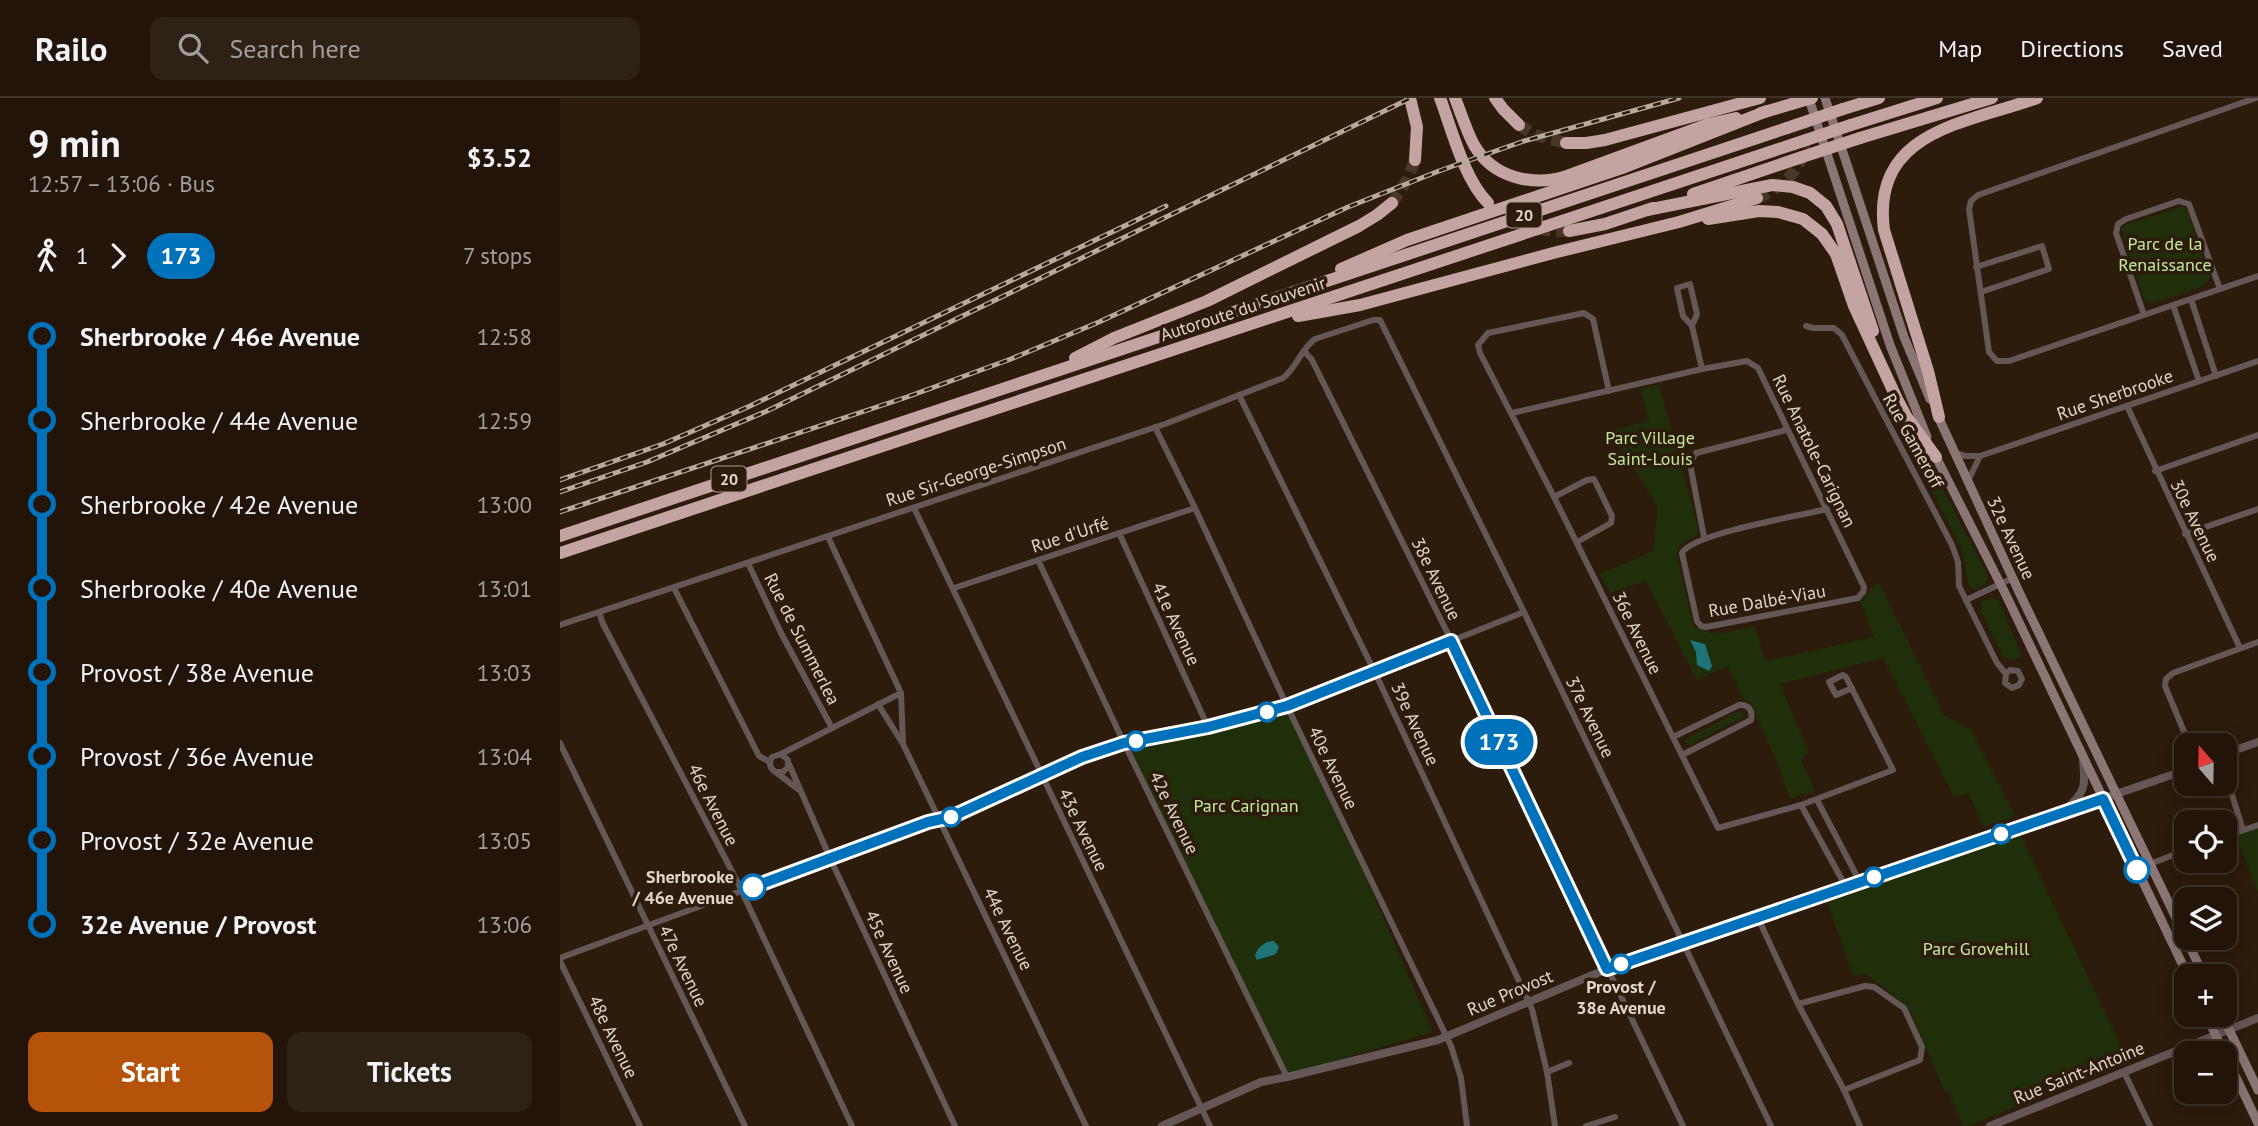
<!DOCTYPE html>
<meta charset="utf-8">
<style>
:root{--surface:#221408;--page:#2e2116;--text:#f1f3f6;--muted:#a29e9c;--line:#3f3329;--accent:#b45309}
body{margin:0;font-family:"PT Sans",sans-serif;background:var(--page);color:var(--text);height:100vh;display:flex;flex-direction:column;font-size:26px;white-space:nowrap}
*{box-sizing:border-box;margin:0}
p{font-size:23px;color:var(--muted)}
.icon{flex:none;width:38px;height:38px;fill:none;stroke:currentColor;stroke-width:2;stroke-linecap:round;stroke-linejoin:round}
.map{position:relative;flex:1;overflow:hidden}
.sheet{display:flex;flex-direction:column;background:var(--surface);width:560px}
.sheet>*{flex:none}
.badge{padding:0 14px;border-radius:23px;font-size:24px;line-height:46px}
.needle{width:46px;rotate:340deg}
.fabs{position:absolute;left:1614px;top:635px;display:grid;gap:14px}
.fabs a{display:grid;place-items:center;width:63px;height:63px;border-radius:14px;background:var(--surface);box-shadow:0 4px 18px #0003,0 0 0 2px var(--line);font-size:35px}
.map>.badge{position:absolute;translate:-50% -50%;box-shadow:0 0 0 4px #fff}
.legs{display:flex;align-items:center;gap:10px;height:77px;padding:0 28px;font-size:23px}
.legs p{margin-inline-start:auto}
.headline{display:flex;align-items:center;justify-content:space-between;height:119px;padding:0 28px}
h1{font-size:38px;font-weight:700;line-height:52px}
.primary-button{display:flex;gap:14px;margin-top:auto;padding:14px 28px}
.primary-button a{flex:1;height:80px;border-radius:14px;background:var(--accent);color:#fff;font-size:28px;font-weight:700;line-height:80px;text-align:center}
.primary-button a+a{background:var(--page);color:var(--text)}
ul{padding:0 28px;list-style:none}
li{display:flex;align-items:center;gap:24px;height:84px;font-size:26px}
li i{display:grid;place-items:center;width:10px;height:100%;margin:0 9px;background:currentColor}
li i::after{content:'';width:18px;height:18px;margin:-9px;border:5px solid;border-radius:50%;background:var(--surface)}
li p{margin-inline-start:auto}
li:first-child i{background:linear-gradient(#0000 50%,currentColor 0)}
li:last-child i{background:linear-gradient(currentColor 50%,#0000 0)}
header{display:flex;align-items:center;gap:42px;box-sizing:border-box;height:98px;padding:0 35px;background:var(--surface);border-bottom:2px solid var(--line)}
header strong{font-size:33px}
nav{display:flex;gap:38px;margin-inline-start:auto;font-size:24px}
.search{width:490px;height:63px;background:var(--page);display:flex;align-items:center;gap:18px;box-sizing:border-box;padding:0 24px;border-radius:14px;color:var(--muted);font-size:26px}
main{display:flex;flex:1;min-height:0}
.map>svg:first-child{display:block}
</style>
<header>
<strong>Railo</strong>
<div class="search"><svg class="icon" aria-label="search" viewBox="0 0 24 24"><circle cx="10" cy="10" r="6"/><path d="M15 15l6 6"/></svg>Search here</div>
<nav><a>Map</a><a>Directions</a><a>Saved</a></nav>
</header>
<main>
<section class="sheet">
<div class="headline"><div><h1>9 min</h1><p>12:57 – 13:06 · Bus</p></div><b>$3.52</b></div>
<div class="legs"><svg class="icon" aria-label="walk" viewBox="0 0 24 24"><circle cx="13" cy="4" r="2"/><path d="M13 8l-2 6 4 7M11 14l-3 7M7 12l3-4h3l4 4"/></svg>1<svg class="icon" aria-label="forward" viewBox="0 0 24 24"><path d="M9 5l7 7-7 7"/></svg><b class="badge" style="background:#0072bc;color:#fff">173</b><p>7 stops</p></div>
<ul>
<li><i style="color:#0072bc"></i><b>Sherbrooke / 46e Avenue</b><p>12:58</p></li>
<li><i style="color:#0072bc"></i><span>Sherbrooke / 44e Avenue</span><p>12:59</p></li>
<li><i style="color:#0072bc"></i><span>Sherbrooke / 42e Avenue</span><p>13:00</p></li>
<li><i style="color:#0072bc"></i><span>Sherbrooke / 40e Avenue</span><p>13:01</p></li>
<li><i style="color:#0072bc"></i><span>Provost / 38e Avenue</span><p>13:03</p></li>
<li><i style="color:#0072bc"></i><span>Provost / 36e Avenue</span><p>13:04</p></li>
<li><i style="color:#0072bc"></i><span>Provost / 32e Avenue</span><p>13:05</p></li>
<li><i style="color:#0072bc"></i><b>32e Avenue / Provost</b><p>13:06</p></li>
</ul>
<div class="primary-button"><a>Start</a><a>Tickets</a></div>
</section>
<div class="map">
<svg width="1698" height="1028" viewBox="0 0 1698 1028">
<rect width="100%" height="100%" fill="#2d1b0b"/>
<g fill="#1f2f0a">
<path d="M 1624,108 L 1627,112 L 1650,179 L 1644,188 L 1591,206 L 1584,201 L 1561,131 L 1567,126 Z"/>
<path d="M 1099,287 L 1139,432 L 1134,439 L 1120,447 L 1117,457 L 1133,526 C 1152,543 1172,532 1195,528 L 1205,563 L 1314,539 L 1300,503 C 1308,497 1310,489 1319,485 L 1384,617 L 1411,632 L 1455,718 L 1423,729 L 1409,695 L 1394,699 L 1323,560 L 1220,586 L 1249,654 L 1241,662 L 1255,693 L 1230,701 L 1215,659 L 1197,620 L 1189,604 L 1184,601 L 1167,568 L 1137,582 L 1086,483 L 1050,495 L 1040,476 L 1093,453 L 1098,409 L 1050,333 L 1089,323 L 1080,290 Z"/>
<path d="M 1374,374 L 1428,477 L 1427,485 L 1416,491 L 1411,491 C 1405,479 1406,466 1402,454 C 1391,428 1377,403 1364,378 Z"/>
<path d="M 1432,499 L 1439,503 L 1461,557 L 1453,563 L 1443,559 L 1420,511 L 1421,504 Z"/>
<path d="M 732,609 L 873,934 L 727,977 L 565,646 Z"/>
<path d="M 1179,613 L 1186,618 L 1128,648 L 1125,642 Z"/>
<path d="M 1698,730 L 1698,794 L 1675,738 Z"/>
<path d="M 1461,738 L 1568,963 L 1408,1028 L 1403,1028 L 1388,993 L 1385,994 L 1348,909 L 1309,878 L 1302,876 L 1293,878 L 1267,804 Z"/>
</g>
<g fill="#1f7479">
<path d="M 1130,542 L 1145,546 L 1152,568 L 1149,573 L 1137,567 L 1136,554 Z"/>
<path d="M 714,843 L 719,849 L 716,856 L 697,862 L 695,858 C 697,849 706,843 714,843 Z"/>
</g>
<g fill="none" stroke-linecap="round" stroke-linejoin="round">
<g stroke="#483728" stroke-width="12" stroke-dasharray="12 6" stroke-linecap="butt">
<path d="M 959,27 L 975,37 L 1006,45"/>
<path d="M 1197,100 C 1235,83 1254,58 1239,16"/>
<path d="M 832,105 L 847,82 L 855,62"/>
<path d="M 945,118 C 966,129 986,134 1009,133"/>
</g>
<g stroke="#645756" stroke-width="6">
<path d="M 1696,0 L 1418,97 L 1411,103 L 1409,111 L 1429,254 L 1437,263 L 1449,263 L 1698,178"/>
<path d="M 1416,169 L 1482,148 L 1489,171 L 1421,194"/>
<path d="M 1631,201 L 1656,278"/>
<path d="M 1613,207 L 1639,283"/>
<path d="M 1584,217 L 1556,135 L 1558,126 L 1566,121 L 1619,103 L 1629,106 L 1660,191"/>
<path d="M 1132,228 L 1123,218 L 1117,190 L 1130,186 L 1137,216 L 1132,228 L 1142,271"/>
<path d="M 1246,228 L 1253,230 L 1274,230 L 1282,237 L 1392,447 L 1398,464 L 1399,488 L 1437,565 L 1446,576 L 1445,585 L 1452,590 L 1459,587 L 1462,581 L 1458,573 L 1450,572 L 1446,576"/>
<path d="M 744,253 L 752,262 L 886,532 L 1123,1028"/>
<path d="M 1049,293 L 1033,221 L 1024,215 L 928,235 L 918,247 L 920,255 L 994,399 L 1158,730 L 1241,707 L 1333,672 L 1286,579 L 1283,577 L 1269,584 L 1276,597 L 1292,590"/>
<path d="M 679,297 L 819,583 L 972,911 L 987,974 L 995,1028"/>
<path d="M 1567,308 L 1680,550"/>
<path d="M 952,315 L 1142,271 L 1187,263 L 1198,270 L 1304,489 L 1303,494 L 1298,500 L 1146,529 L 1141,528 L 1137,523 L 1122,455 C 1133,435 1240,418 1267,411"/>
<path d="M 595,329 L 635,410 L 727,608 L 891,948 L 901,980 L 907,1028"/>
<path d="M 1395,355 L 1406,358 L 1420,358 L 1698,263"/>
<path d="M 1595,373 L 1698,337"/>
<path d="M 1408,383 L 1420,358"/>
<path d="M 994,399 L 1027,382 L 1034,381 L 1052,418 L 1051,425 L 1017,444"/>
<path d="M 354,410 L 650,1028"/>
<path d="M 559,435 L 648,629"/>
<path d="M 1625,436 L 1698,411"/>
<path d="M 268,439 L 341,595 L 343,644"/>
<path d="M 1144,439 L 1131,371 L 1131,363 L 1136,355 L 1226,332"/>
<path d="M 478,462 L 564,645 L 727,979"/>
<path d="M 188,465 L 221,535 L 272,630"/>
<path d="M 114,490 L 199,658 L 210,664"/>
<path d="M 394,490 L 635,410"/>
<path d="M 1406,502 L 1453,480"/>
<path d="M 39,514 L 43,526 L 176,781 L 292,1028"/>
<path d="M 0,527 L 605,326 L 723,280 C 737,269 741,251 755,241 L 813,222 L 820,222 L 964,514 L 1211,1028"/>
<path d="M 318,606 L 343,646 L 526,1028"/>
<path d="M 1113,639 L 1179,607 C 1189,606 1193,613 1191,622 L 1122,657"/>
<path d="M 0,645 L 185,1028"/>
<path d="M 1630,648 L 1605,588 L 1606,581 L 1613,575 L 1698,544"/>
<path d="M 221,656 L 341,595"/>
<path d="M 229,666 L 270,760 L 395,1028"/>
<path d="M 1664,671 L 1683,732"/>
<path d="M 215,674 L 223,674 L 228,669 L 228,662 L 221,656 L 212,659 C 209,664 209,668 213,672 L 238,691"/>
<path d="M 1257,702 L 1300,784"/>
<path d="M 1241,707 L 1286,789"/>
<path d="M 1664,739 L 1698,727"/>
<path d="M 1590,766 L 1626,752"/>
<path d="M 1198,820 L 1238,906 L 1284,992 L 1300,1028"/>
<path d="M 0,860 L 368,724 L 391,719 L 521,659 L 564,645 L 648,629 L 727,608 L 964,514"/>
<path d="M 0,863 L 80,1028"/>
<path d="M 1238,906 L 1305,888 L 1314,889 L 1344,910 L 1362,949 L 1360,962 L 1284,992"/>
<path d="M 987,974 L 1009,965"/>
<path d="M 1564,974 L 1590,1028"/>
<path d="M 1026,1028 L 1055,1019"/>
</g>
<g stroke="#645756" stroke-width="8">
<path d="M 1664,656 L 1698,644"/>
<path d="M 1506,711 C 1527,693 1525,687 1523,661"/>
<path d="M 602,1028 L 701,984 L 727,979 L 878,942 L 1047,871 L 1626,672"/>
<path d="M 1430,1028 L 1698,920"/>
</g>
<g stroke="#8b7675" stroke-width="9">
<path d="M 1265,0 L 1344,239 L 1370,301"/>
<path d="M 1249,1 L 1330,247 L 1367,339"/>
<path d="M 1376,314 L 1460,496 L 1644,878"/>
<path d="M 1374,355 L 1445,495 L 1628,878"/>
<path d="M 1646,917 L 1698,1025"/>
<path d="M 1662,917 L 1698,992"/>
</g>
<g stroke="#c4a4a2" stroke-width="12">
<path d="M 850,0 L 857,29 L 855,62"/>
<path d="M 880,0 C 892,32 904,81 928,105"/>
<path d="M 895,0 C 901,15 906,32 914,47 C 933,80 973,89 1007,78 L 1149,26 L 1176,20"/>
<path d="M 935,0 L 943,11 L 959,27"/>
<path d="M 1283,11 L 1319,0"/>
<path d="M 1201,15 L 1252,0"/>
<path d="M 1291,27 L 1377,0"/>
<path d="M 1300,40 L 1432,0"/>
<path d="M 1006,45 L 1026,45 L 1045,42 L 1200,0"/>
<path d="M 1133,96 L 1242,59"/>
<path d="M 1087,112 L 1212,87 L 1233,89 L 1250,95 L 1266,108 L 1277,126 L 1313,233"/>
<path d="M 1148,121 L 1199,113 L 1218,114 L 1243,121 L 1262,136 L 1276,156 L 1294,208 L 1337,301 L 1346,318 L 1376,359"/>
<path d="M 1009,133 L 1045,126 L 1093,110"/>
<path d="M 781,171 L 847,142 L 1065,69 L 1207,13"/>
<path d="M 738,218 L 800,207 L 997,154 L 1119,124 L 1197,100"/>
<path d="M 515,260 L 554,240 L 647,203 L 799,128 L 817,117 L 832,105"/>
<path d="M 1379,319 L 1368,273 L 1324,132 C 1311,32 1408,25 1477,0"/>
<path d="M 0,438 L 1227,30"/>
<path d="M 0,455 L 1234,46"/>
</g>
<g stroke="#b7a99e" stroke-width="5">
<g id="rail">
<path d="M 0,382 L 103,346 L 190,308 L 606,108"/>
<path d="M 0,394 L 87,364 L 207,313 L 851,0"/>
<path d="M 0,414 L 347,299 L 451,261 L 539,224 L 788,109 L 879,73 L 964,43 L 1119,0"/>
</g>
</g>
<use href="#rail" stroke="#2d1b0b" stroke-width="2.5" stroke-dasharray="8" stroke-linecap="butt"/>
<g stroke="#c4a4a2" stroke-width="12">
<path d="M 1227,30 L 1283,11"/>
<path d="M 1234,46 L 1291,27"/>
<path d="M 1242,59 L 1300,40"/>
</g>
</g>
<g fill="none" stroke-linecap="round" stroke-linejoin="round">
<g stroke="#fff" stroke-width="16">
<path id="line-1" d="M 193,789 L 368,724 L 391,719 L 522,659 L 564,645 L 648,629 L 727,608 L 891,543 L 1047,871 L 1543,701 L 1577,772"/>
</g>
<use href="#line-1" stroke="#0072bc" stroke-width="10"/>
</g>
<g fill="#fff" stroke="#0072bc" stroke-width="3.5">
<circle cx="707" cy="614" r="9"/>
<circle cx="576" cy="643" r="9"/>
<circle cx="391" cy="719" r="9"/>
<circle cx="1441" cy="736" r="9"/>
<circle cx="1577" cy="772" r="12"/>
<circle cx="1314" cy="779" r="9"/>
<circle cx="193" cy="789" r="12"/>
<circle cx="1061" cy="866" r="9"/>
</g>
<g text-anchor="middle" stroke-width="7" stroke-linejoin="round" paint-order="stroke">
<g fill="#2d1b0b" stroke="#ab9d91" stroke-width="2">
<rect x="946.5" y="104.5" width="35" height="25" rx="5"/>
<rect x="151.5" y="368.5" width="35" height="25" rx="5"/>
</g>
<g font-size="16" font-weight="bold" fill="#e1d5cb">
<text x="964" y="123">20</text>
<text x="169" y="387">20</text>
</g>
<g font-size="18" fill="#c5ea9d" stroke="#2d1b0b">
<text x="1605" y="152">Parc de la<tspan x="1605" dy="21">Renaissance</tspan></text>
<text x="1090" y="346">Parc Village<tspan x="1090" dy="21">Saint-Louis</tspan></text>
<text x="686" y="714">Parc Carignan</text>
<text x="1416" y="857">Parc Grovehill</text>
</g>
<g font-size="18" fill="#e1d5cb" stroke="#2d1b0b">
<text transform="translate(683 211) rotate(-18)" y="6">Autoroute du Souvenir</text>
<text transform="translate(1555 297) rotate(-19)" y="6">Rue Sherbrooke</text>
<text transform="translate(1353 343) rotate(61)" y="6">Rue Gameroff</text>
<text transform="translate(1254 353) rotate(64)" y="6">Rue Anatole-Carignan</text>
<text transform="translate(416 374) rotate(-18)" y="6">Rue Sir-George-Simpson</text>
<text transform="translate(1635 423) rotate(64)" y="6">30e Avenue</text>
<text transform="translate(510 437) rotate(-18)" y="6">Rue d'Urfé</text>
<text transform="translate(1451 440) rotate(65)" y="6">32e Avenue</text>
<text transform="translate(876 481) rotate(64)" y="6">38e Avenue</text>
<text transform="translate(1207 503) rotate(-10)" y="6">Rue Dalbé-Viau</text>
<text transform="translate(616 526) rotate(65)" y="6">41e Avenue</text>
<text transform="translate(1077 535) rotate(64)" y="6">36e Avenue</text>
<text transform="translate(242 541) rotate(63)" y="6">Rue de Summerlea</text>
<text transform="translate(1030 619) rotate(64)" y="6">37e Avenue</text>
<text transform="translate(855 626) rotate(65)" y="6">39e Avenue</text>
<text transform="translate(773 670) rotate(64)" y="6">40e Avenue</text>
<text transform="translate(153 707) rotate(63)" y="6">46e Avenue</text>
<text transform="translate(614 715) rotate(64)" y="6">42e Avenue</text>
<text transform="translate(523 732) rotate(64)" y="6">43e Avenue</text>
<text transform="translate(448 831) rotate(64)" y="6">44e Avenue</text>
<text transform="translate(329 854) rotate(65)" y="6">45e Avenue</text>
<text transform="translate(123 868) rotate(64)" y="6">47e Avenue</text>
<text transform="translate(950 895) rotate(-23)" y="6">Rue Provost</text>
<text transform="translate(53 939) rotate(64)" y="6">48e Avenue</text>
<text transform="translate(1519 975) rotate(-22)" y="6">Rue Saint-Antoine</text>
</g>
<g font-size="18" font-weight="bold" fill="#e1d5cb" stroke="#2d1b0b" text-anchor="end">
<text x="174" y="785">Sherbrooke<tspan x="174" dy="21">/ 46e Avenue</tspan></text>
<text x="1061" y="895" text-anchor="middle">Provost /<tspan x="1061" dy="21">38e Avenue</tspan></text>
</g>
</g>
</svg>
<div class="fabs">
<a><svg class="needle" viewBox="-14 -14 28 28"><path d="M0-13l5 13h-10z" fill="#e53935"/><path d="M0 13l5-13h-10z" fill="#a29e9c"/></svg></a>
<a><svg class="icon" aria-label="locate" viewBox="0 0 24 24"><circle cx="12" cy="12" r="6"/><path d="M12 2v4M12 18v4M2 12h4M18 12h4"/></svg></a>
<a><svg class="icon" aria-label="layers" viewBox="0 0 24 24"><path d="M12 4l9 5-9 5-9-5zM3 14l9 5 9-5"/></svg></a>
<a>+</a>
<a>−</a>
</div>
<b class="badge" style="left:939px;top:644px;background:#0072bc;color:#fff">173</b>
</div>
</main>
